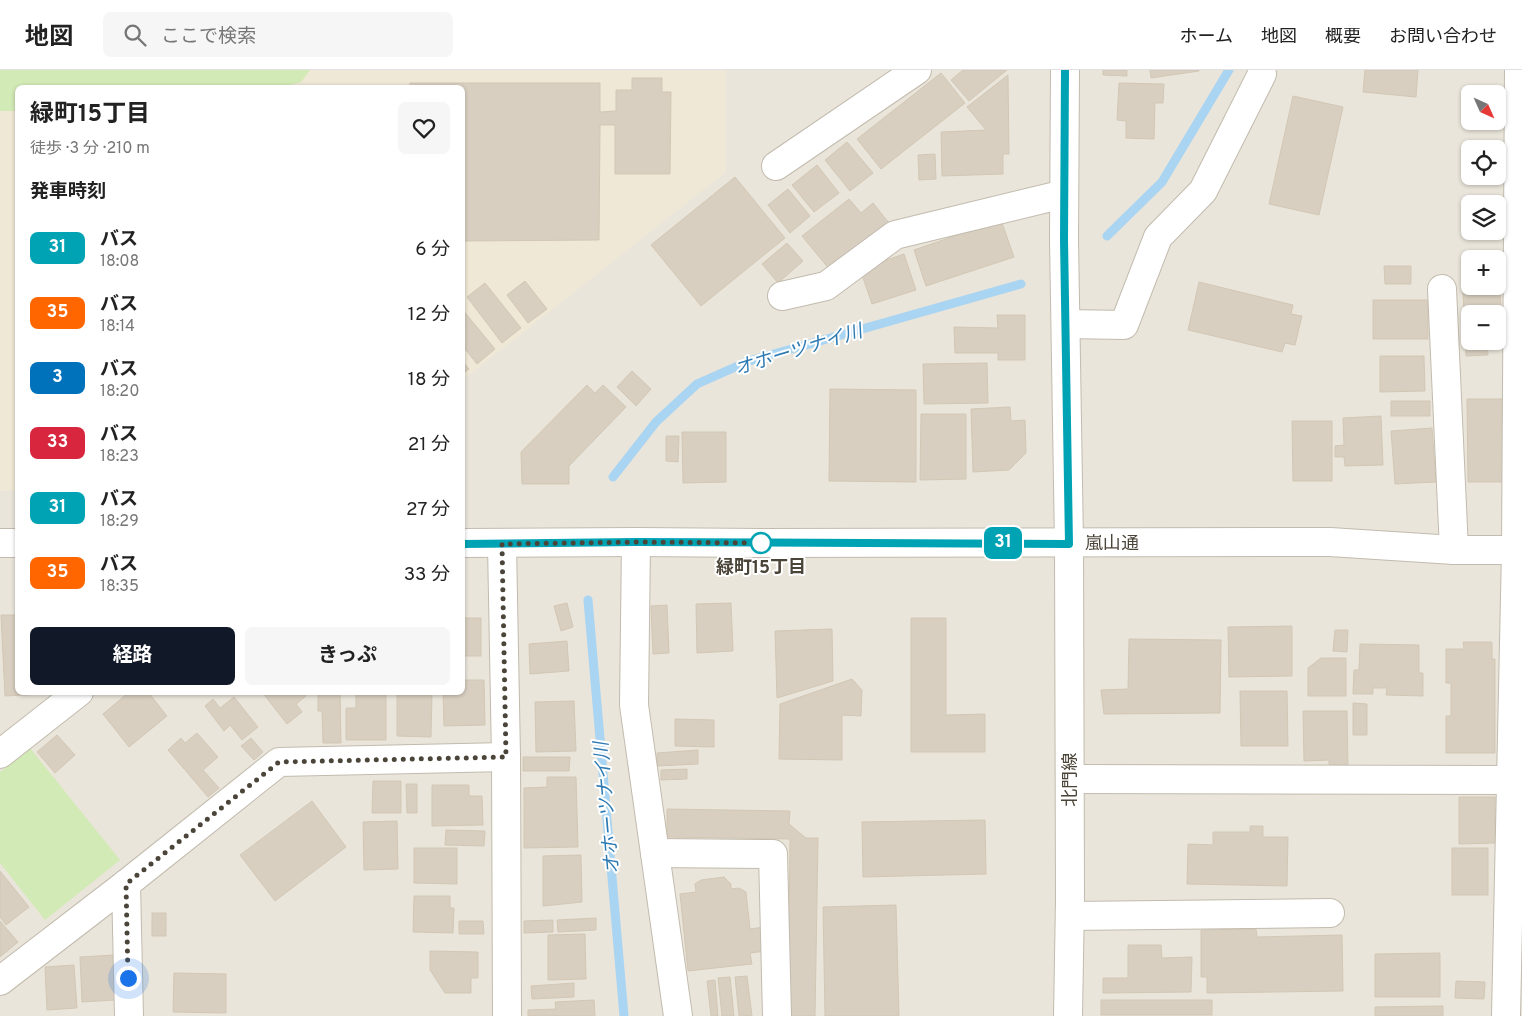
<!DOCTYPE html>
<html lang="ja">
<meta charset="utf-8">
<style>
:root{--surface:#fff;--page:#f6f6f6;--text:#222;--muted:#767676;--line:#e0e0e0;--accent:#111827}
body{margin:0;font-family:Overpass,"Noto Sans JP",sans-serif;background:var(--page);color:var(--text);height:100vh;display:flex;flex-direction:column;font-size:19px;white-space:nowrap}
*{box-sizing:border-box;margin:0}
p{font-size:16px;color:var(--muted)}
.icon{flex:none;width:28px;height:28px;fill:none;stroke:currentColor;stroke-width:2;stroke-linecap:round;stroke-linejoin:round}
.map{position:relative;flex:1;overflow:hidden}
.side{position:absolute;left:15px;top:15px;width:450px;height:610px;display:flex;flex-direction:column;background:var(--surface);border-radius:8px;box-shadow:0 1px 4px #0004}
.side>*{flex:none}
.badge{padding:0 10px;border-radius:8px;font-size:18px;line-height:32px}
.needle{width:32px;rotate:135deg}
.buttons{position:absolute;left:1461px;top:15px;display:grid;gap:10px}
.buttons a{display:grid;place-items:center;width:45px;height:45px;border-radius:8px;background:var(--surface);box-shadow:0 1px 4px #0004;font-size:25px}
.you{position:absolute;width:25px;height:25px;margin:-12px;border:4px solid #fff;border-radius:50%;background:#1a73e8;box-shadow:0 0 0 8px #1a73e833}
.map>.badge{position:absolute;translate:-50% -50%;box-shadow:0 0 0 2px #fff}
h2{padding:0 15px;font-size:19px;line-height:45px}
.round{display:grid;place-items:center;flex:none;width:52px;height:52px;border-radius:8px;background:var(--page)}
.headline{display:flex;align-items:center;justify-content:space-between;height:85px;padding:0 15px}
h1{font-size:24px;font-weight:700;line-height:38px}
.button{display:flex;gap:10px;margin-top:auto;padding:10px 15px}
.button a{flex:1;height:58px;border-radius:8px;background:var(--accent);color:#fff;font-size:20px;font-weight:700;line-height:58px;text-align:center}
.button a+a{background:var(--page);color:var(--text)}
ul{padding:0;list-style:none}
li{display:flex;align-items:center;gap:15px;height:65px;padding:0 15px}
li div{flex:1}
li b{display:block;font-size:19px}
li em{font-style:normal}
li .badge{min-width:55px;font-weight:700;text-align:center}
header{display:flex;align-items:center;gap:30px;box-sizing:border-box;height:70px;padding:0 25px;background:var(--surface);border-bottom:1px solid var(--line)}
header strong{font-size:24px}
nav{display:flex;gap:28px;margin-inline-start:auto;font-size:18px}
.search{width:350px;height:45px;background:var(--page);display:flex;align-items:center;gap:12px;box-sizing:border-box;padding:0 18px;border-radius:8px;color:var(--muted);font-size:19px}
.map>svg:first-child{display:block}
</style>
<header>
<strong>地図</strong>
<div class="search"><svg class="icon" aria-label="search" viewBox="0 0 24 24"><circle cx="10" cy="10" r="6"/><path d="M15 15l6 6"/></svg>ここで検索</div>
<nav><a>ホーム</a><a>地図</a><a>概要</a><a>お問い合わせ</a></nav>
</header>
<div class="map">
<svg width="1522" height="946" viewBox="0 0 1522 946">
<rect width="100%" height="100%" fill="#f6f3ec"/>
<path fill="#eae5da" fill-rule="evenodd" d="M 0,0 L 1522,0 L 1522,946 L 0,946 ZM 18,18 L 462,18 L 462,622 L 18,622 ZM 1470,24 L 1498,24 L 1498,51 L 1470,51 ZM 1470,79 L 1498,79 L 1498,106 L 1470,106 ZM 1470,134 L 1498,134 L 1498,161 L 1470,161 ZM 1470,189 L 1498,189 L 1498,216 L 1470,216 ZM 1470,244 L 1498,244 L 1498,271 L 1470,271 Z"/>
<path fill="#efe8d6" d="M 0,0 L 726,0 L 726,102 L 463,310 L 462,18 L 18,18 L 18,421 L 0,421 Z"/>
<g fill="#d2eab5">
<path d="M 0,0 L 310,0 L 301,12 L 282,17 L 18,18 L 17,41 L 0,41 Z"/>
<path d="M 30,678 L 120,790 L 45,850 L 0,793 L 0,702 Z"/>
</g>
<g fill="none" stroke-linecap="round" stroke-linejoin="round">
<g stroke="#a9d4f2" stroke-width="9">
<path d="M 1107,166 L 1162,112 L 1229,0"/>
<path d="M 613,407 L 656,352 L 697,314 L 749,291 L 1021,214"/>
<path d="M 588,530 L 624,946"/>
</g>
</g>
<g fill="#d8cfc1" stroke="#d3c7b4">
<path d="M 963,0 L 1007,0 L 969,31 L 951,10 Z"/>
<path d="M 1103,0 L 1127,0 L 1127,6 L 1103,5 Z"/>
<path d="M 1150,0 L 1199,0 L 1199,1 L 1151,8 Z"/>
<path d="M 1365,0 L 1418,0 L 1416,27 L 1363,22 Z"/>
<path d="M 941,3 L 965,33 L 881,99 L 857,69 Z"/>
<path d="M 1008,5 L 1009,84 L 1003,84 L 1003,104 L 942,106 L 941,62 L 986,60 L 967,37 Z"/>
<path d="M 632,8 L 662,8 L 662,22 L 671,22 L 670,104 L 615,104 L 615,55 L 600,55 L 599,170 L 462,171 L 462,18 L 410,18 L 410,13 L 600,13 L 600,42 L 616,41 L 616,20 L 632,20 Z"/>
<path d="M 1119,13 L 1164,14 L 1163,33 L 1155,33 L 1154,69 L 1126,68 L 1126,51 L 1117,50 Z"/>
<path d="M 1293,26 L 1343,37 L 1319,145 L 1269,134 Z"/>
<path d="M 847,72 L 873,103 L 850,121 L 825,90 Z"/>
<path d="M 935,84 L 936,109 L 919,110 L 918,85 Z"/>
<path d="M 817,95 L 839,123 L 814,142 L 792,115 Z"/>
<path d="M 735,107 L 785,168 L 701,236 L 651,175 Z"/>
<path d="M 788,119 L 810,146 L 790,163 L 768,135 Z"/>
<path d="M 849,129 L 861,143 L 873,133 L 889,153 L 830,200 L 802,166 Z"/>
<path d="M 1001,150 L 1014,187 L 926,216 L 914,180 Z"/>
<path d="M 787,173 L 803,191 L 778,213 L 762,194 Z"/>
<path d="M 904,184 L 916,220 L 872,234 L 860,199 Z"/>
<path d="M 1384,196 L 1411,196 L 1411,214 L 1385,214 Z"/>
<path d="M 525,211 L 547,239 L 528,253 L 507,225 Z"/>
<path d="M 1199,212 L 1293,235 L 1291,244 L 1302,246 L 1295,275 L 1285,273 L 1282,282 L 1188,260 Z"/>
<path d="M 485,213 L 521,258 L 502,273 L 467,227 Z"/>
<path d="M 1500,220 L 1502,261 L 1498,261 L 1498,244 L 1470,244 L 1470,271 L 1487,271 L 1488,285 L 1466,286 L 1463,222 Z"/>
<rect x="1373" y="230" width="55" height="39"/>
<path d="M 462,239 L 495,279 L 477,294 L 462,275 Z"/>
<path d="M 997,245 L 1025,245 L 1025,290 L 998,290 L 998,283 L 955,283 L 954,257 L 998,258 Z"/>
<path d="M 1380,286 L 1424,286 L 1425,321 L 1380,322 Z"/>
<path d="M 462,291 L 469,299 L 462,304 Z"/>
<path d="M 987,293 L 988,333 L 924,334 L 923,294 Z"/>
<path d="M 632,301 L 651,319 L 636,336 L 617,317 Z"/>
<path d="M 587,315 L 595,323 L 603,315 L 626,337 L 569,396 L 569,414 L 522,414 L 521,382 Z"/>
<path d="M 830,319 L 916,320 L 916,412 L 829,411 Z"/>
<path d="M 1467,329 L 1502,329 L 1503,412 L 1468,412 Z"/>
<rect x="1391" y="331" width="39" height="15"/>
<path d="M 1010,337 L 1011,351 L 1025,350 L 1026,383 L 1009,400 L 973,402 L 971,339 Z"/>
<path d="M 921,344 L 966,344 L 966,409 L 920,410 Z"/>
<path d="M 1381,346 L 1383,395 L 1345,396 L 1344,387 L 1335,387 L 1335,376 L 1344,375 L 1343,348 Z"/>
<path d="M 1292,351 L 1332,351 L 1332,411 L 1293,411 Z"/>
<path d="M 1432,358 L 1436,412 L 1395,414 L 1391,361 Z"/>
<path d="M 682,362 L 726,362 L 726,412 L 683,413 Z"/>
<path d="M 666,366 L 679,366 L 678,392 L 666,391 Z"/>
<path d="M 567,533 L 573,557 L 561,561 L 554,536 Z"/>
<path d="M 731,533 L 733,581 L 697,583 L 696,534 Z"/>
<path d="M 667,535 L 669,583 L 653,584 L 651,536 Z"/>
<path d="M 1,545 L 18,545 L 18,622 L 43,622 L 43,624 L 5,626 Z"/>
<rect x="462" y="548" width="19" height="38"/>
<path d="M 911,548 L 946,548 L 946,645 L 985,644 L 985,682 L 911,682 Z"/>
<path d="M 1292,556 L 1292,606 L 1229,607 L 1228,557 Z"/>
<path d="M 832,559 L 833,611 L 777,628 L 775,561 Z"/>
<path d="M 1335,560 L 1348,560 L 1347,582 L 1333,581 Z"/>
<path d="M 1129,569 L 1221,570 L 1220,643 L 1104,644 L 1101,620 L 1128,619 Z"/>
<path d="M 567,571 L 569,601 L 530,604 L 529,574 Z"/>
<path d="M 1463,572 L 1492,572 L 1492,589 L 1495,589 L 1495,683 L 1446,683 L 1446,646 L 1451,646 L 1451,613 L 1446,613 L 1446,579 L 1464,579 Z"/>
<path d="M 1360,574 L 1419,575 L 1419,603 L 1423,603 L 1423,626 L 1386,625 L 1387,618 L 1373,618 L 1373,624 L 1353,624 L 1354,600 L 1359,600 Z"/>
<path d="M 1321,588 L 1346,588 L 1346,626 L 1308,626 L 1308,598 Z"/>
<path d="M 852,609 L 862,620 L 861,646 L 842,645 L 842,690 L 779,689 L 780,634 Z"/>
<path d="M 462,610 L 484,610 L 485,655 L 444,656 L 443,622 L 462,622 Z"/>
<path d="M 1240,621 L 1287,621 L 1288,676 L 1241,676 Z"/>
<path d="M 129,622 L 148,622 L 167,646 L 129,677 L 103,644 Z"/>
<path d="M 262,622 L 303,622 L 306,626 L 296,634 L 302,642 L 287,654 Z"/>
<path d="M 318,622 L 340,622 L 341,673 L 323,673 L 322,641 L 318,641 Z"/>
<path d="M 356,622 L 386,622 L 386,670 L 346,670 L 346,638 L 356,638 Z"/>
<path d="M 397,622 L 432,622 L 431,667 L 397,666 Z"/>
<path d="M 234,627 L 258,657 L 242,670 L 230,655 L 224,661 L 205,636 L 213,629 L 220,638 Z"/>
<path d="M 574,631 L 576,681 L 536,682 L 535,632 Z"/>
<path d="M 1353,633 L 1367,634 L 1367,665 L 1353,665 Z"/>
<path d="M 1303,641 L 1347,641 L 1348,697 L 1329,697 L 1329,690 L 1304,691 Z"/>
<path d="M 675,649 L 714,650 L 714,677 L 675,676 Z"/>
<path d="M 197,663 L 218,687 L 203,700 L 219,718 L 208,727 L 168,680 L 181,668 L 185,673 Z"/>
<path d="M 57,665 L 75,685 L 55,703 L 37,682 Z"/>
<path d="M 251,668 L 263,682 L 254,690 L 241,676 Z"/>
<path d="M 698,680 L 698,694 L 657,696 L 657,683 Z"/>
<path d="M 523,687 L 570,687 L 569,701 L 523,701 Z"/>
<path d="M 687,699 L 687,709 L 661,710 L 661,700 Z"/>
<path d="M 547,707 L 576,707 L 578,777 L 524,778 L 524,718 L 547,717 Z"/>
<path d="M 373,711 L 401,711 L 401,743 L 372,743 Z"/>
<path d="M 406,714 L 417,714 L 417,743 L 407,743 Z"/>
<path d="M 432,715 L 469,715 L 469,726 L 482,726 L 483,755 L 432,756 Z"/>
<path d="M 1459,727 L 1495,727 L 1495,773 L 1459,774 Z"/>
<path d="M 312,731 L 346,777 L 275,831 L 240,785 Z"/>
<path d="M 667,739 L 790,741 L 789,754 L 806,768 L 818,768 L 815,946 L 788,946 L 790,769 L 667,767 Z"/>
<path d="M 985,750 L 986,804 L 863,807 L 862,752 Z"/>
<path d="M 397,751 L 398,799 L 364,800 L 363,752 Z"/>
<path d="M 1250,756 L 1263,756 L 1263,767 L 1288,767 L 1287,816 L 1187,814 L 1188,774 L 1213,775 L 1213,762 L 1250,762 Z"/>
<path d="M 446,760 L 485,761 L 484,776 L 445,775 Z"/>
<path d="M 414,778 L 457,778 L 457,814 L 414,813 Z"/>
<rect x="1452" y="778" width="36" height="47"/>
<path d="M 581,785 L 582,832 L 543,836 L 543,786 Z"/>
<path d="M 0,801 L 29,837 L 6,855 L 0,847 Z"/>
<path d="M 724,807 L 731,814 L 731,819 L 739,818 L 746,822 L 750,859 L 764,857 L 766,881 L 750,883 L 752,894 L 688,901 L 680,824 L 696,822 L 695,814 L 701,810 Z"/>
<path d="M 414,826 L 450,826 L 450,838 L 454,838 L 453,863 L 413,862 Z"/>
<path d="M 896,835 L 899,946 L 825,946 L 823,837 Z"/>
<rect x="152" y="843" width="14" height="23"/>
<path d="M 596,848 L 596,860 L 558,862 L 557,850 Z"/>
<path d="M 553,850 L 553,862 L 524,863 L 524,851 Z"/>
<path d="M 0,851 L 18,872 L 0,887 Z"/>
<path d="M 459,851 L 483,851 L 484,864 L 459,864 Z"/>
<path d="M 1256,859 L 1257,867 L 1342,865 L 1343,921 L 1207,923 L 1207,907 L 1201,907 L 1201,860 Z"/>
<path d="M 585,864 L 586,909 L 548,910 L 548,865 Z"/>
<path d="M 1128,875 L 1161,875 L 1162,888 L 1192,887 L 1191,922 L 1103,923 L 1103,908 L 1128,908 Z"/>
<path d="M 430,881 L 478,882 L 478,908 L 471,908 L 471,923 L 445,923 L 430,900 Z"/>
<path d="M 1440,883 L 1440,927 L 1375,927 L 1375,884 Z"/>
<path d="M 113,885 L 115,930 L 82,932 L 80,887 Z"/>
<path d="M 74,895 L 77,938 L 47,940 L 45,897 Z"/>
<path d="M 174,903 L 226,904 L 226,943 L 173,942 Z"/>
<path d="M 747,906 L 752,946 L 739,946 L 735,907 Z"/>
<path d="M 730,907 L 734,946 L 722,946 L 718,908 Z"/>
<path d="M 715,910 L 718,946 L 711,946 L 707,911 Z"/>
<path d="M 1456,911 L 1485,912 L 1484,929 L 1455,928 Z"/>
<path d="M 574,913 L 574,927 L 532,929 L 531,916 Z"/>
<path d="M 594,930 L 595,946 L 528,946 L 528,940 L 556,939 L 555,932 Z"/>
<rect x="1101" y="930" width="111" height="15"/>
<path d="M 1443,936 L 1443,946 L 1375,946 L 1375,937 Z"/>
</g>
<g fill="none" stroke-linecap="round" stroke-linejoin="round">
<g stroke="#c2bbae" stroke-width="30">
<g id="minor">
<path d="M 1065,0 L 1064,169 L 1069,474 L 1070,829 L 1068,946"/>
<path d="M 776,96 L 917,0"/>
<path d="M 1442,219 L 1454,480"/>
<path d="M 782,226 L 826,216 L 895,165 L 1064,124"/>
<path d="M 1066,254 L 1124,255 L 1158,167 L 1203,121 L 1262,4"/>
<path d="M 636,472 L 634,635 L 678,946"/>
<path d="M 0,473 L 18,473"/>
<path d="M 462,473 L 636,472 L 761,473 L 1330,472 L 1454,480 L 1522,480"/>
<path d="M 502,474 L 506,687 L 507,946"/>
<path d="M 0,684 L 79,622"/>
<path d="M 1070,709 L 1511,710"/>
<path d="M 655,783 L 773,784 L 777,946"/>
<path d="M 126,814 L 129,946"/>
<path d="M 1070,846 L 1330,843"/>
<path d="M 0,911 L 126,814 L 279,692 L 506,687"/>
<path d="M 1506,946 L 1516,480 L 1519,0"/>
</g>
</g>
<use href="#minor" stroke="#fff" stroke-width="28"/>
</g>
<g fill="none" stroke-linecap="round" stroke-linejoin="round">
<g stroke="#fff" stroke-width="11">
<path id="line" d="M 462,474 L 636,472 L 1069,474 L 1064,169 L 1065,0"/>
</g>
<use href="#line" stroke="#00a3b4" stroke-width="8"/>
<path stroke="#4b4439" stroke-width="5" stroke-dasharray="0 9" d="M 128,908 L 126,814 L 279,692 L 506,687 L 502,474 L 636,472 L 761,473"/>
</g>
<circle fill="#fff" stroke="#00a3b4" stroke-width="2.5" cx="761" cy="473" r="10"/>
<g text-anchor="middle" stroke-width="4" stroke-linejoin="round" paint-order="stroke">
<g font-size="18" fill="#4b4439" stroke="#fff">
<text x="1112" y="479">嵐山通</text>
<text transform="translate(1070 710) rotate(-90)" y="6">北門線</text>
</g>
<g font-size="18" font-weight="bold" fill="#4b4439" stroke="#fff">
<text x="761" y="503">緑町15丁目</text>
</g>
<g font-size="19" font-style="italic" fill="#2e7ab2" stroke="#fff">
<text transform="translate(798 279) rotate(-17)" y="7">オホーツナイ川</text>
<text transform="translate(606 738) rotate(-95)" y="7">オホーツナイ川</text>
</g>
</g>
</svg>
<div class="buttons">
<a><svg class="needle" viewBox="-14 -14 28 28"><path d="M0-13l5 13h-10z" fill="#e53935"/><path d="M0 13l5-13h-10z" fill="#767676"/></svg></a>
<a><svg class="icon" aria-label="locate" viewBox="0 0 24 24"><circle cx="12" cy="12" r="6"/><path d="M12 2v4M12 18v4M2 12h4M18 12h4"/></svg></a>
<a><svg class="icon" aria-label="layers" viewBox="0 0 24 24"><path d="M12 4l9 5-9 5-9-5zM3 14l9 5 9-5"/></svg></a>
<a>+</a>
<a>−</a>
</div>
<div class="you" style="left:128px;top:908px"></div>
<b class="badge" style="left:1003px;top:473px;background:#00a3b4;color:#fff">31</b>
<section class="side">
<div class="headline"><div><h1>緑町15丁目</h1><p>徒歩 · 3 分 · 210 m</p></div><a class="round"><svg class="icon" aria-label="heart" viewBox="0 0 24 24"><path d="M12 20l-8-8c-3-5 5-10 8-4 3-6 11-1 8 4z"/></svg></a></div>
<h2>発車時刻</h2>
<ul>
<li><span class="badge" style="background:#00a3b4;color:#fff">31</span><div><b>バス</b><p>18:08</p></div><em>6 分</em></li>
<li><span class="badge" style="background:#f60;color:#fff">35</span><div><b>バス</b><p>18:14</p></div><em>12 分</em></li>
<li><span class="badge" style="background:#0072bc;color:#fff">3</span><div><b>バス</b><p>18:20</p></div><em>18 分</em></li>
<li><span class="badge" style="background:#d7263d;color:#fff">33</span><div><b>バス</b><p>18:23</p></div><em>21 分</em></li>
<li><span class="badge" style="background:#00a3b4;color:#fff">31</span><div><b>バス</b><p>18:29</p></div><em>27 分</em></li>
<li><span class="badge" style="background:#f60;color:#fff">35</span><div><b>バス</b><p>18:35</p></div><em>33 分</em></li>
</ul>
<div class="button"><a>経路</a><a>きっぷ</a></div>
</section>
</div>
